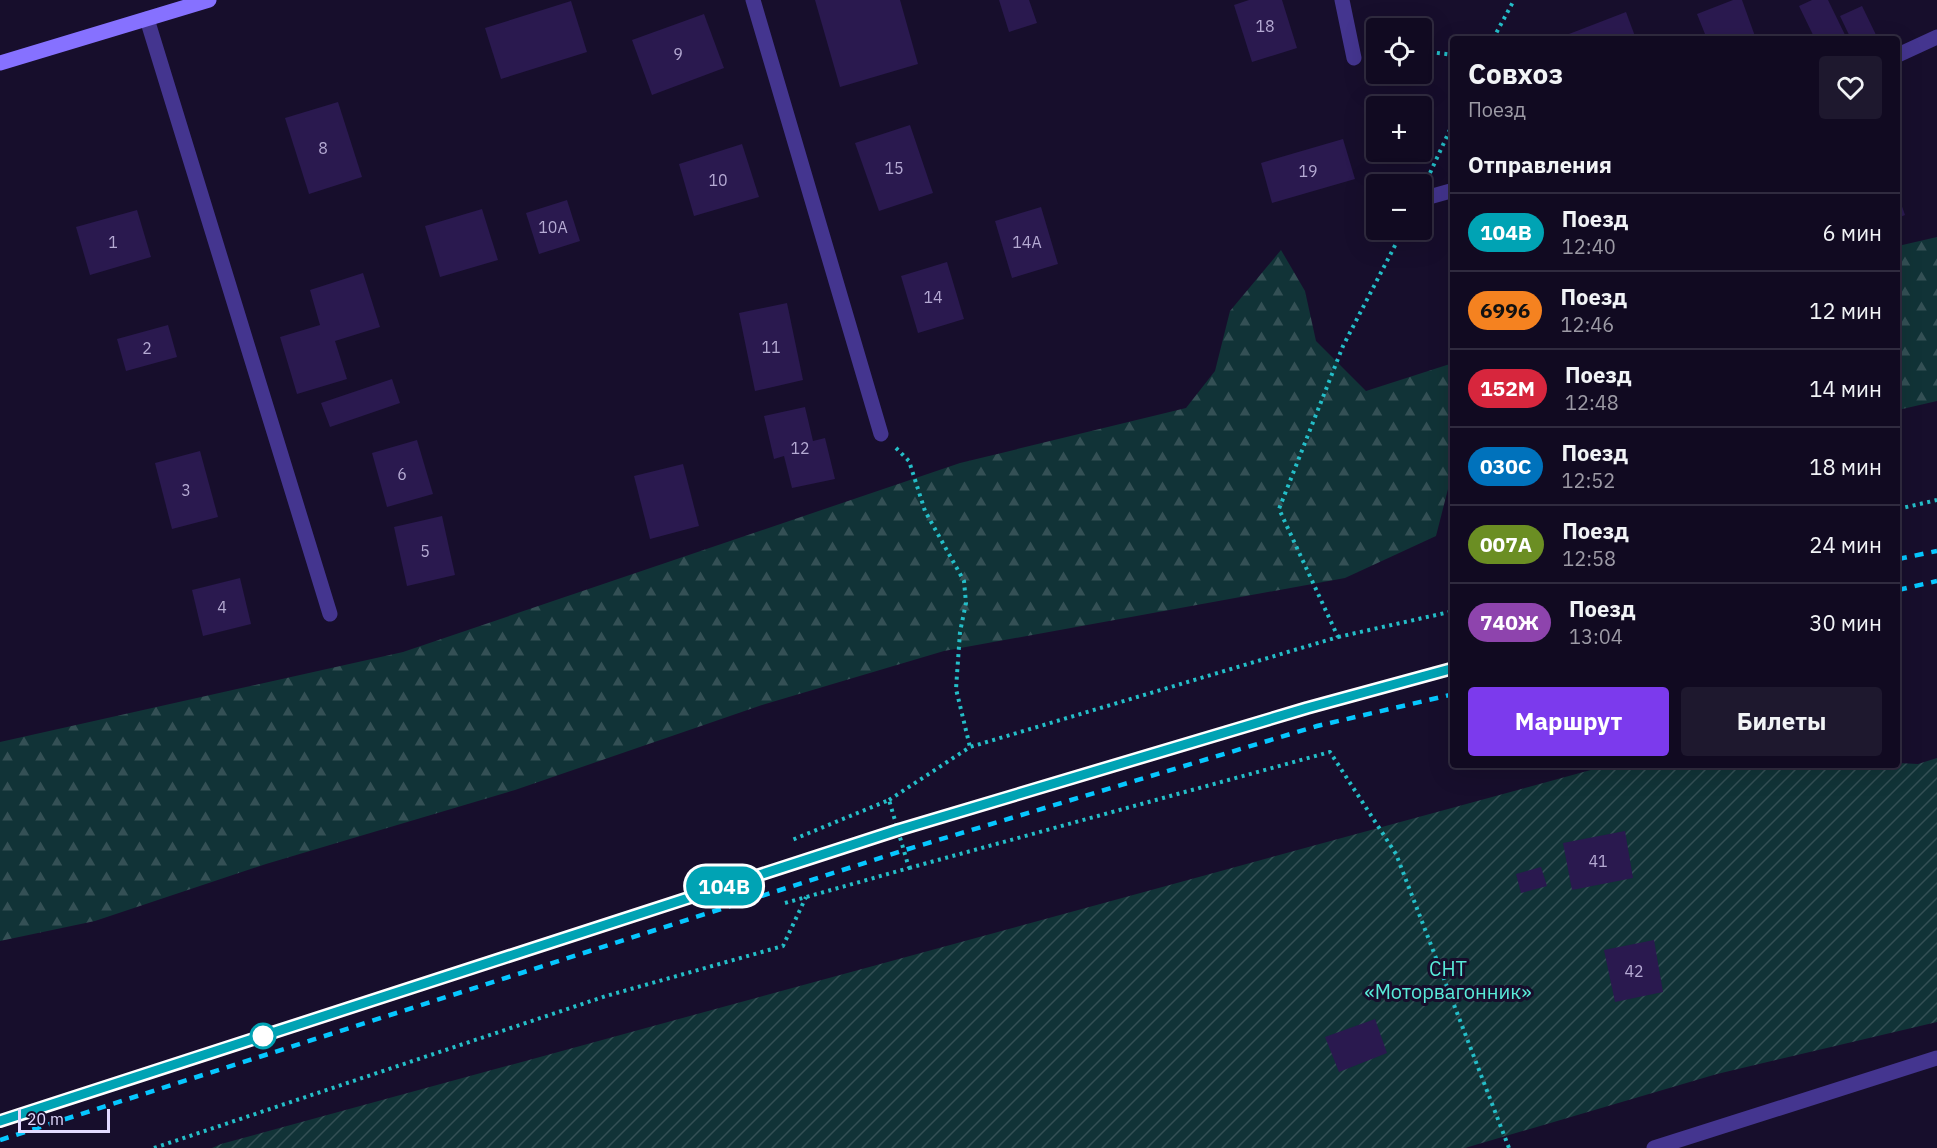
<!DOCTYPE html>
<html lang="ru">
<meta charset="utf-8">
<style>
:root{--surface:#110a21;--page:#1e182e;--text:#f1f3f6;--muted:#9c9aa5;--line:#302b3f;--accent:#7c3aed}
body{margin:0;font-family:"IBM Plex Sans",sans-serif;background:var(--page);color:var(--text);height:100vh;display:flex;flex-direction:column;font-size:22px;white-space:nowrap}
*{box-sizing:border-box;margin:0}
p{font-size:20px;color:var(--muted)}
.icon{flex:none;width:33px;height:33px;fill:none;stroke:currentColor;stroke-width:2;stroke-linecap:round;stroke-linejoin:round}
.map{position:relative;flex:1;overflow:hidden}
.details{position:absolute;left:1450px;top:36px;width:450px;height:732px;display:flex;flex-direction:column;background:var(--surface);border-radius:6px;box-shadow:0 6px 24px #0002,0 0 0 2px var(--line)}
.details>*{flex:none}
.badge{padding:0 12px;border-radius:20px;font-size:21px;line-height:39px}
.fabs{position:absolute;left:1366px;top:18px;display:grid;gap:12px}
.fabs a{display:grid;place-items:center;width:66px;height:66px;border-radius:6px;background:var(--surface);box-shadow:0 6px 24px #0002,0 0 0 2px var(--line);font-size:30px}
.scale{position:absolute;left:18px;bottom:15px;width:92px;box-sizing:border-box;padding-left:6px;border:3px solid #e3daff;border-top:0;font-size:16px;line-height:21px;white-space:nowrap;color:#e3daff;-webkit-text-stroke:4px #170e2c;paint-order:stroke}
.map>.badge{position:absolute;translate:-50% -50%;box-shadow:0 0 0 3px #fff}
h2{padding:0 18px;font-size:22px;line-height:54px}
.round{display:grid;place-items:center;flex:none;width:63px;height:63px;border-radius:6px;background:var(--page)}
.summary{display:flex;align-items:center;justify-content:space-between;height:102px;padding:0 18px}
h1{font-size:28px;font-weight:700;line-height:45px}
.button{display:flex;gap:12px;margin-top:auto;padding:12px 18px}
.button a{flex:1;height:69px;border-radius:6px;background:var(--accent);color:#fff;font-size:24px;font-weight:700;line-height:69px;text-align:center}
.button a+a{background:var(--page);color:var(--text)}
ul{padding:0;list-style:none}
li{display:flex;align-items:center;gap:18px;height:78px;padding:0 18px;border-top:2px solid var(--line)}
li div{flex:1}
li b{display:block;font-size:22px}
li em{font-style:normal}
li .badge{min-width:66px;font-weight:700;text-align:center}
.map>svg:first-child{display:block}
</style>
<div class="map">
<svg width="1937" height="1148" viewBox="0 0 1937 1148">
<defs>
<pattern id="forest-firs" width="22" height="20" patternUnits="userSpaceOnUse" patternTransform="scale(1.5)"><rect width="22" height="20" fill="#113337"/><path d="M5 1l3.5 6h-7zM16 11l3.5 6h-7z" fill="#345055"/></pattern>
<pattern id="garden-furrows" width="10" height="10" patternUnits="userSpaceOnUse" patternTransform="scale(1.5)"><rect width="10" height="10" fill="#113337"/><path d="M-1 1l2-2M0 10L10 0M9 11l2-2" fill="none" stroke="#345055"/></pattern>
</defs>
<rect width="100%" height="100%" fill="#170e2c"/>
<g fill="url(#forest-firs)">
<path d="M 1937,237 L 1937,401 L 1898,410 L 1898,246 Z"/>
<path d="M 1281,250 L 1305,291 L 1316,341 L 1366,391 L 1453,363 L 1453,491 L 1448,489 L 1436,536 L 1345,578 L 944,651 L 762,705 L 515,790 L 266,864 L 95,921 L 0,941 L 0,742 L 403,652 L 960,463 L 1186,408 L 1215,371 L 1230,311 Z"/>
</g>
<path fill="url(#garden-furrows)" d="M 1937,758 L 1937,1022 L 1717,1074 L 1465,1148 L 212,1148 L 221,1144 L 1609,765 L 1898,765 L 1898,763 L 1918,764 Z"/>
<g fill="#2a194f">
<path d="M 815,0 L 900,0 L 918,64 L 840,87 Z"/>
<path d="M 999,0 L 1029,0 L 1037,23 L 1009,32 Z"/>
<path d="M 1249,0 L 1282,0 L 1297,48 L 1252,62 L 1234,5 Z"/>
<path d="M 1733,0 L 1742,0 L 1756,39 L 1707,39 L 1697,14 Z"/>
<path d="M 1812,0 L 1828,0 L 1847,39 L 1815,39 L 1799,6 Z"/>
<path d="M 571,1 L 587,52 L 501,79 L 485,28 Z"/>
<path d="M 1862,6 L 1878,39 L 1851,39 L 1840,16 Z"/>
<path d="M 1626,12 L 1636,39 L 1571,39 L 1569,34 Z"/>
<path d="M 704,14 L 724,68 L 652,95 L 632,40 Z"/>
<path d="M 338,102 L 362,177 L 309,194 L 285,118 Z"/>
<path d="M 910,125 L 933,193 L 879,211 L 855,143 Z"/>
<path d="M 1343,139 L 1355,179 L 1272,203 L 1261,163 Z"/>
<path d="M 742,144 L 759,197 L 694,216 L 679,164 Z"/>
<path d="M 1898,195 L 1905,215 L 1898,218 Z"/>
<path d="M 567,200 L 580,241 L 539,254 L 526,213 Z"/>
<path d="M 1041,207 L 1058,264 L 1012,278 L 995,221 Z"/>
<path d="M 482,209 L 498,260 L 440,277 L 425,226 Z"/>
<path d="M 137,210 L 151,257 L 90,275 L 76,227 Z"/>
<path d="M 947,262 L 964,319 L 918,333 L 901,276 Z"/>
<path d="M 363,273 L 380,327 L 335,341 L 347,379 L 297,394 L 280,337 L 320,325 L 310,290 Z"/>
<path d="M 787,303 L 803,380 L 755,391 L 739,313 Z"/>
<path d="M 168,325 L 177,357 L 126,371 L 117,339 Z"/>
<path d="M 392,379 L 400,403 L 330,427 L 321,403 Z"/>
<path d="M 805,407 L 813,441 L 825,438 L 835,479 L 792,488 L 784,456 L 774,459 L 764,416 Z"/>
<path d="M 417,440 L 433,494 L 387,507 L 372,453 Z"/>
<path d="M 200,451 L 218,517 L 172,529 L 155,463 Z"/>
<path d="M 683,464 L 699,526 L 650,539 L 634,476 Z"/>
<path d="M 442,516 L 455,575 L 407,586 L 394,527 Z"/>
<path d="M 240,578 L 251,624 L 203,636 L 192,590 Z"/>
<path d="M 1625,831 L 1633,878 L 1572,890 L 1563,843 Z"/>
<path d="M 1541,867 L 1547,886 L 1521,893 L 1516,874 Z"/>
<path d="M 1654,940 L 1663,992 L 1615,1002 L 1604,950 Z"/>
<path d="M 1375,1019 L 1387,1053 L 1339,1072 L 1325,1037 Z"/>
</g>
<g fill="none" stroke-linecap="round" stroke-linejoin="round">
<g stroke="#24bec8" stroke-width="4" stroke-dasharray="3 4.5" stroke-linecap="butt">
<path d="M 1493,39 L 1514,0"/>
<path d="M 1422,51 L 1454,55"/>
<path d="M 1430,173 L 1454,121"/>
<path d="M 896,448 L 909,461 L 925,511 L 964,581 L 966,603 L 960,632 L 956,689 L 970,747"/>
<path d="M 1898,509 L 1937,500"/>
<path d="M 1338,637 L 1454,611"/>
<path d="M 889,800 L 970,747 L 1338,637 L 1279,509 L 1343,346 L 1403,230"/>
<path d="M 909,868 L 1330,752 L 1396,854 L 1509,1148"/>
<path d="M 785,903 L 909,868 L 889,800 L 792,840"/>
<path d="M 154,1148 L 606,996 L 783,946 L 806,897"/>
</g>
<g stroke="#44358f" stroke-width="15">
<path d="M 753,0 L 881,434"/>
<path d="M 1342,0 L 1354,58"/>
<path d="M 147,19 L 330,614"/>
<path d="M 1898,55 L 1937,37"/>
<path d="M 1422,199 L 1454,190"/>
<path d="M 1654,1148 L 1937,1058"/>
</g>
<path stroke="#8671ff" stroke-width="15" d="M 0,63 L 209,0"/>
<g stroke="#06c7ff" stroke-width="4.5" stroke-dasharray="9 8" stroke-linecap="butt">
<path d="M 1898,559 L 1937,551"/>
<path d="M 1898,590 L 1937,581"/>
<path d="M 0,1121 L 898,829 L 1307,708 L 1454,668"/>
<path d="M 0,1140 L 905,850 L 1317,726 L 1454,694"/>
</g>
</g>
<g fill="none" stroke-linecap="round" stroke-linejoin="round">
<g stroke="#fff" stroke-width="14">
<path id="line" d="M 0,1121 L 898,830 L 1307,708 L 1454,668"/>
</g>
<use href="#line" stroke="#00a3b4" stroke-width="9"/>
</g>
<circle fill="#fff" stroke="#00a3b4" stroke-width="3" cx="263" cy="1036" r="12"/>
<g text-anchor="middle" stroke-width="6" stroke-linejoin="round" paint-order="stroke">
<g font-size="16" fill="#b5aad3">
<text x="1265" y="32">18</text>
<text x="678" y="60">9</text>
<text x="323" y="154">8</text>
<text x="894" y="174">15</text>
<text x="1308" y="177">19</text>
<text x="718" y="186">10</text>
<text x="553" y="233">10А</text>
<text x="113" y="248">1</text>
<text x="1027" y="248">14А</text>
<text x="933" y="303">14</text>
<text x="771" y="353">11</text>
<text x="147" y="354">2</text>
<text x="800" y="454">12</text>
<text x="402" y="480">6</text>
<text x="186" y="496">3</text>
<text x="425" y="557">5</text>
<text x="222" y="613">4</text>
<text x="1598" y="867">41</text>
<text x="1634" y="977">42</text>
</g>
<g font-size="20" fill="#59ebd9" stroke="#170e2c">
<text x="1448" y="976">СНТ<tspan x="1448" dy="23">«Моторвагонник»</tspan></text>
</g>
</g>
</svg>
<div class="fabs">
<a><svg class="icon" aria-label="locate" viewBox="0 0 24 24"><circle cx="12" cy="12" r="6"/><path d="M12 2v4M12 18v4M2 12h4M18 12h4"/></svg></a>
<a>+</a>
<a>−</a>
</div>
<div class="scale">20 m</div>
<b class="badge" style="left:724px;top:886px;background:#00a3b4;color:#fff">104В</b>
<section class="details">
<div class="summary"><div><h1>Совхоз</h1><p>Поезд</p></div><a class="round"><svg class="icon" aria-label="heart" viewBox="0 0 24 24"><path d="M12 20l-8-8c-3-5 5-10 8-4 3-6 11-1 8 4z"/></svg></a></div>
<h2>Отправления</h2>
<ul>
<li><span class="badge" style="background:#00a3b4;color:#fff">104В</span><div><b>Поезд</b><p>12:40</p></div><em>6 мин</em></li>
<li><span class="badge" style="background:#f58220;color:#111">6996</span><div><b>Поезд</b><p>12:46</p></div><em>12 мин</em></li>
<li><span class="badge" style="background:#d7263d;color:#fff">152М</span><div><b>Поезд</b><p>12:48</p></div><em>14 мин</em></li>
<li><span class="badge" style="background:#0072bc;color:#fff">030C</span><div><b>Поезд</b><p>12:52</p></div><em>18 мин</em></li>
<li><span class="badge" style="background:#6b8e23;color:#fff">007А</span><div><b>Поезд</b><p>12:58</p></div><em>24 мин</em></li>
<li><span class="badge" style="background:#8e44ad;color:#fff">740Ж</span><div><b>Поезд</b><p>13:04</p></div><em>30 мин</em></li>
</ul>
<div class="button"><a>Маршрут</a><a>Билеты</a></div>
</section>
</div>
